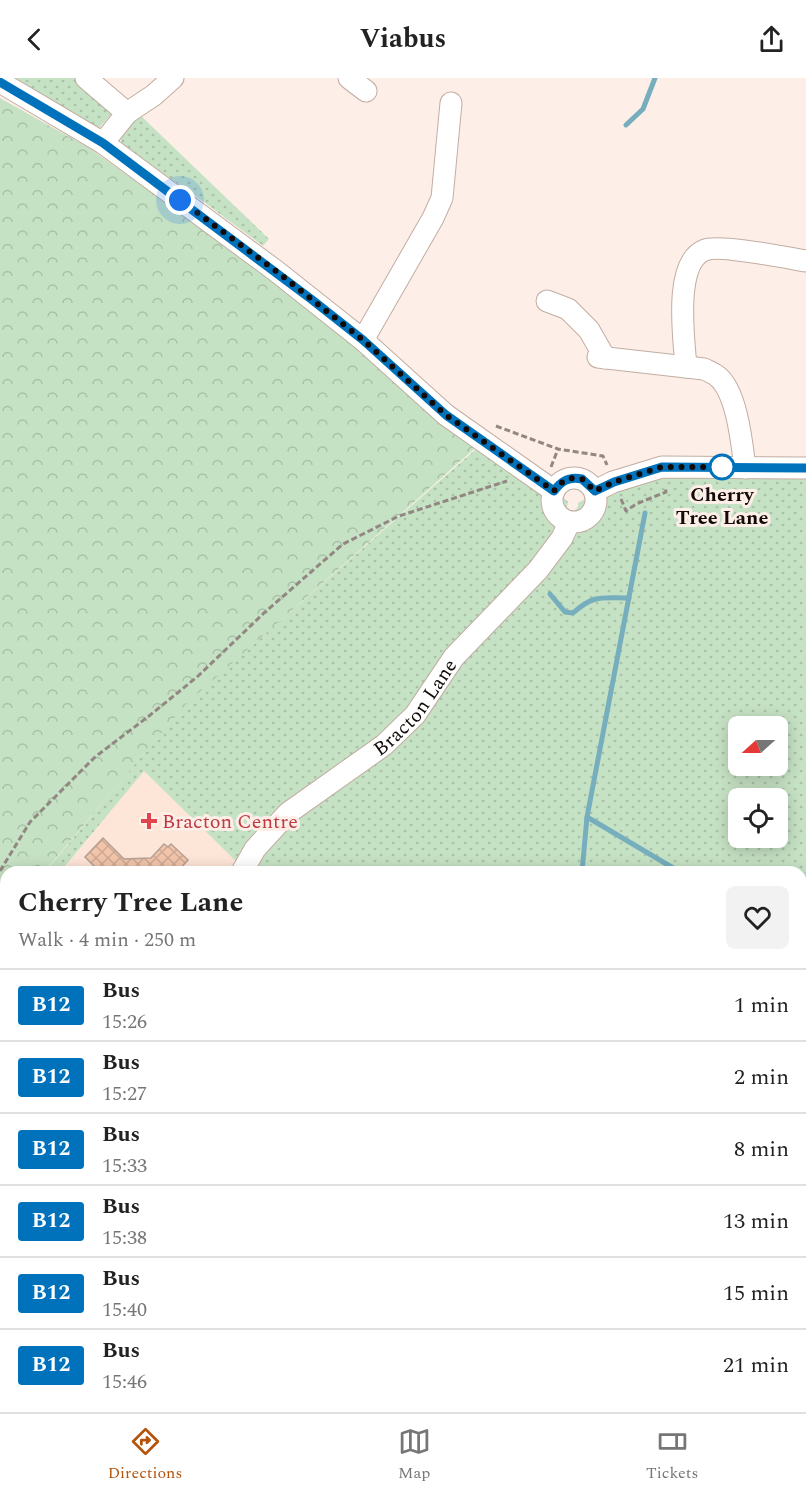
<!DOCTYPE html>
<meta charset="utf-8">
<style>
:root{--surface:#fff;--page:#f2f2f2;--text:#222;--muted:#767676;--line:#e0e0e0;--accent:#b45309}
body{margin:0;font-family:Spectral,serif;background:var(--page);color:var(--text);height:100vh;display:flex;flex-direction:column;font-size:22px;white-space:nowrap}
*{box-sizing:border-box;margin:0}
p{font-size:20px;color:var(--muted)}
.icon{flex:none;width:33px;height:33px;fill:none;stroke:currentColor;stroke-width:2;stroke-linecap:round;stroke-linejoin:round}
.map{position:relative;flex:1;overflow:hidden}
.details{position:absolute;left:0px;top:788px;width:807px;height:548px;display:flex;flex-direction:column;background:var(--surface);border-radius:18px 18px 0 0;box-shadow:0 3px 15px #0003}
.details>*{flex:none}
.badge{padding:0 12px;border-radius:4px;font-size:21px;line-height:39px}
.needle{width:39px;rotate:249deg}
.controls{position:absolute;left:728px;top:638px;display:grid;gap:12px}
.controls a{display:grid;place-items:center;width:60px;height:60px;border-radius:9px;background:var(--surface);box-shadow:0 3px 15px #0003;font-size:30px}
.you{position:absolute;width:30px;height:30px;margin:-15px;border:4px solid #fff;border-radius:50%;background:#1a73e8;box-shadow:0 0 0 9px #1a73e833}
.map>.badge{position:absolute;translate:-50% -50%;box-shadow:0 0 0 3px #fff}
.round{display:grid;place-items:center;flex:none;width:63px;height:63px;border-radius:9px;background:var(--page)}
.summary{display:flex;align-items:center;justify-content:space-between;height:102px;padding:0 18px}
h1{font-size:28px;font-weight:700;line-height:45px}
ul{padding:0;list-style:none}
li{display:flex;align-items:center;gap:18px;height:72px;padding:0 18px;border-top:2px solid var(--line)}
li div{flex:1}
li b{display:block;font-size:22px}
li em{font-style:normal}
li .badge{min-width:66px;font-weight:700;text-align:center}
header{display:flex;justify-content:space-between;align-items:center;height:78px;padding:0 18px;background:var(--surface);font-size:27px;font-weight:700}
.dock{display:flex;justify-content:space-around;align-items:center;height:84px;border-top:2px solid var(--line);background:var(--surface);font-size:16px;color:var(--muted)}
.dock a{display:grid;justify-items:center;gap:3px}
.dock .current{color:var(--accent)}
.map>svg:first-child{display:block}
</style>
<header><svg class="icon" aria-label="back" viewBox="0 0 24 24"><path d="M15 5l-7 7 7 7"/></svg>Viabus<svg class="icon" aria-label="share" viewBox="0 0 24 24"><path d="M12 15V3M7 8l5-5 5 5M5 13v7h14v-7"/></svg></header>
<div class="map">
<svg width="806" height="1334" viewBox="0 0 806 1334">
<defs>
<pattern id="grass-dots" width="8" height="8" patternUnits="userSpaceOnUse" patternTransform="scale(1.5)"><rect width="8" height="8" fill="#c6e2c4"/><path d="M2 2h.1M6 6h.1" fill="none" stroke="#a9c1a7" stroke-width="1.8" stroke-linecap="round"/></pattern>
<pattern id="forest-crowns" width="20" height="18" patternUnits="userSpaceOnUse" patternTransform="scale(1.5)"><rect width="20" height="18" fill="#c6e2c4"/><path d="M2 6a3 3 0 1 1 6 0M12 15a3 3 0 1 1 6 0" fill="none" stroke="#a9c1a7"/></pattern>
<pattern id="building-cross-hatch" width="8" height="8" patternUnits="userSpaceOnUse" patternTransform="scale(1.5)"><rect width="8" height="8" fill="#f2c5ab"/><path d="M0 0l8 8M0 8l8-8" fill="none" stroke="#cea892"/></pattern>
</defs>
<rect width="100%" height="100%" fill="#fdefe8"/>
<g fill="#fde5d7">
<path d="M 144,693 L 246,793 L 61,794 Z"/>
<path d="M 6,894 L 6,1329 L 108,1329 L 95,1334 L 0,1334 L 0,909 Z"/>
</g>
<g fill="url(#grass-dots)" fill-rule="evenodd">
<path d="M 13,0 L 76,0 L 114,33 L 98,51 Z"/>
<path d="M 139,36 L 269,161 L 263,168 L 193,116 L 121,67 L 121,56 Z"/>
<path d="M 483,365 L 556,412 L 568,424 L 567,429 L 570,432 L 575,432 L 578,429 L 578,425 L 614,404 L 646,394 L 806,390 L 806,1334 L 510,1334 L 510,1329 L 801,1329 L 801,794 L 590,794 L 590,789 L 589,794 L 246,793 L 144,693 L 61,793 L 45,794 L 185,626 ZM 738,648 L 777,648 L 777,687 L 738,687 ZM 738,720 L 777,720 L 777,759 L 738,759 Z"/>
<path d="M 6,839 L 6,894 L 0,909 L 0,846 Z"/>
<path d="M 231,1329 L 509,1329 L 508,1334 L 246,1334 Z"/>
</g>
<path fill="url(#forest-crowns)" d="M 0,20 L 89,70 L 270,198 L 482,364 L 186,626 L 45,793 L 6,794 L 6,840 L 0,847 Z"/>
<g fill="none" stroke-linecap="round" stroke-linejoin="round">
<g stroke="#76aebd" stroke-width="5">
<path d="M 626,47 L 643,31 L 655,0"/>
<path d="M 645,435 L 587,739 L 680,794"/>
<path d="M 550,516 L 565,534 L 573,535 C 594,516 602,520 629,520"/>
<path d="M 582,794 L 587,739"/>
<path d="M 801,858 L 806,860"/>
<path d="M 524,1334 L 524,1329"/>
</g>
</g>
<path fill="url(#building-cross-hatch)" stroke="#b5a195" stroke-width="1.5" d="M 103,760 L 124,781 L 151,780 L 164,766 L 168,769 L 171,766 L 188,782 L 177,794 L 100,794 L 85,779 Z"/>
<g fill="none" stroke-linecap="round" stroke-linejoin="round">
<g stroke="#c2ada1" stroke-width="23">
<g id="minor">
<path d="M 86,0 L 127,35 L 103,65"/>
<path d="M 349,0 L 366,13"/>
<path d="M 0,4 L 103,65 L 276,193 L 363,262 L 446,337 L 554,413"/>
<path d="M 127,35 L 154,17 L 173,0"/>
<path d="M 547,223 L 568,231 L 589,252 L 605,280"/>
<path d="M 363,262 L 433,140 L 442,120 L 451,25"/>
<path d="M 598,279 L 704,291 C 708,293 713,295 717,298 C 737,313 742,366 745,390"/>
<path d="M 686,289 C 684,261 673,184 705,172 C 718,166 788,180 806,183"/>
<circle cx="574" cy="422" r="22"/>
<path d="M 595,413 L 613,404 L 662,389 L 806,390"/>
<path id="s1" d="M 242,794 L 255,771 L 288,735 L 384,667 L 415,637 L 454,579 L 538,492 L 562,460 L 569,445"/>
<path d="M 0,932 L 6,929"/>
<path d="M 43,1334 L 57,1329"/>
</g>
</g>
<g stroke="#928782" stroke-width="3" stroke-dasharray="6 3" stroke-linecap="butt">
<path d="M 496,348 L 558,371 L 603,378 L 607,387"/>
<path d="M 551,389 L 558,371"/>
<path d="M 621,421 L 626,433 L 636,426 L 666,414 L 665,409"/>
<path d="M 0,793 L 30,744 L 95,679 L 149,638 L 197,599 L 264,535 L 343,466 L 399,438 L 507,403"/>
<path d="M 801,897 L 806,899"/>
<path d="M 801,963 L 806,963"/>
<path d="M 0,1071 L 6,1068"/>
<path d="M 801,1108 L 806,1092"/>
<path d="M 801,1135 L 806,1134"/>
<path d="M 598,1329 L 599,1334"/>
<path d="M 786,1329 L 790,1334"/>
<path d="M 741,1334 L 741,1329"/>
</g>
<use href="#minor" stroke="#fff" stroke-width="21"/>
</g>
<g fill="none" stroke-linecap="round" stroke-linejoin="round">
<g stroke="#fff" stroke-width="14">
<path id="line" d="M 0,4 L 103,65 L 311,221 L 363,262 L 446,337 L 554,413 C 561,403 569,398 582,401 L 595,413 L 614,404 L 662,389 L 806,390"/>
</g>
<use href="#line" stroke="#0072bc" stroke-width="9"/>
<path stroke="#110a07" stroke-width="6" stroke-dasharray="0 10.8" d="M 180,122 L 276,193 L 363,262 L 446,337 L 554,413 C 561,403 569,398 582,401 L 595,413 L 614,404 L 662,389 L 722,389"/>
</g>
<circle fill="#fff" stroke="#0072bc" stroke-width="3" cx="722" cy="389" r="12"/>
<path fill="#e0444e" stroke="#fdefe8" stroke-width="2" d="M146 734h6v6h6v6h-6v6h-6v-6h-6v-6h6z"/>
<g text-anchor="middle" stroke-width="6" stroke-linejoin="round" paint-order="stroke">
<g font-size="20" font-weight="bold" fill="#110a07" stroke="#fdefe8">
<text x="722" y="423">Cherry<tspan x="722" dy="23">Tree Lane</tspan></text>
</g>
<g font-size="20" fill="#110a07" stroke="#fdefe8">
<text dy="7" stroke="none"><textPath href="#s1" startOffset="242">Bracton Lane</textPath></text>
</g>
<g font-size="20" fill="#be3a42" stroke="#fdefe8" text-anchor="start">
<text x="162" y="750">Bracton Centre</text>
</g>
</g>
</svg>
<div class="controls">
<a><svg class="needle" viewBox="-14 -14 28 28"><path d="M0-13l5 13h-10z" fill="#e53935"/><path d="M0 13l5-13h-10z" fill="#767676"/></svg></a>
<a><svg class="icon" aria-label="locate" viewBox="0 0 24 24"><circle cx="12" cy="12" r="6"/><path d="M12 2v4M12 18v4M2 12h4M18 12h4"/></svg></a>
</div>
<div class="you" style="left:180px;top:122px"></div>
<section class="details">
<div class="summary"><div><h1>Cherry Tree Lane</h1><p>Walk · 4 min · 250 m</p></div><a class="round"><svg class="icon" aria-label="heart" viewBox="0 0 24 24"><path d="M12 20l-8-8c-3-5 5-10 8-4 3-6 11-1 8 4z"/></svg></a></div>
<ul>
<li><span class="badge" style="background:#0072bc;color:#fff">B12</span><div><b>Bus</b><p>15:26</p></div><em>1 min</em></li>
<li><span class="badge" style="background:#0072bc;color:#fff">B12</span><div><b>Bus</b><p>15:27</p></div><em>2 min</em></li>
<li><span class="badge" style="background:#0072bc;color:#fff">B12</span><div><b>Bus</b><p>15:33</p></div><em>8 min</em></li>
<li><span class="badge" style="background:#0072bc;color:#fff">B12</span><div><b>Bus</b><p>15:38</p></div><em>13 min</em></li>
<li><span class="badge" style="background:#0072bc;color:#fff">B12</span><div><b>Bus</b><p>15:40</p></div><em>15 min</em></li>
<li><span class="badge" style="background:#0072bc;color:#fff">B12</span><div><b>Bus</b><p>15:46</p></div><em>21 min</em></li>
</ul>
</section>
</div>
<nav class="dock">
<a class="current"><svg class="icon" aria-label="directions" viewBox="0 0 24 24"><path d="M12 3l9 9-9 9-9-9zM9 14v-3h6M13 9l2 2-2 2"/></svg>Directions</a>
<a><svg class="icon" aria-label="map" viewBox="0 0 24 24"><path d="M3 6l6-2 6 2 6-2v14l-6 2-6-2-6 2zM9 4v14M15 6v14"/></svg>Map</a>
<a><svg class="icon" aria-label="tickets" viewBox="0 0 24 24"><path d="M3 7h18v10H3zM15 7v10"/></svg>Tickets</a>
</nav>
